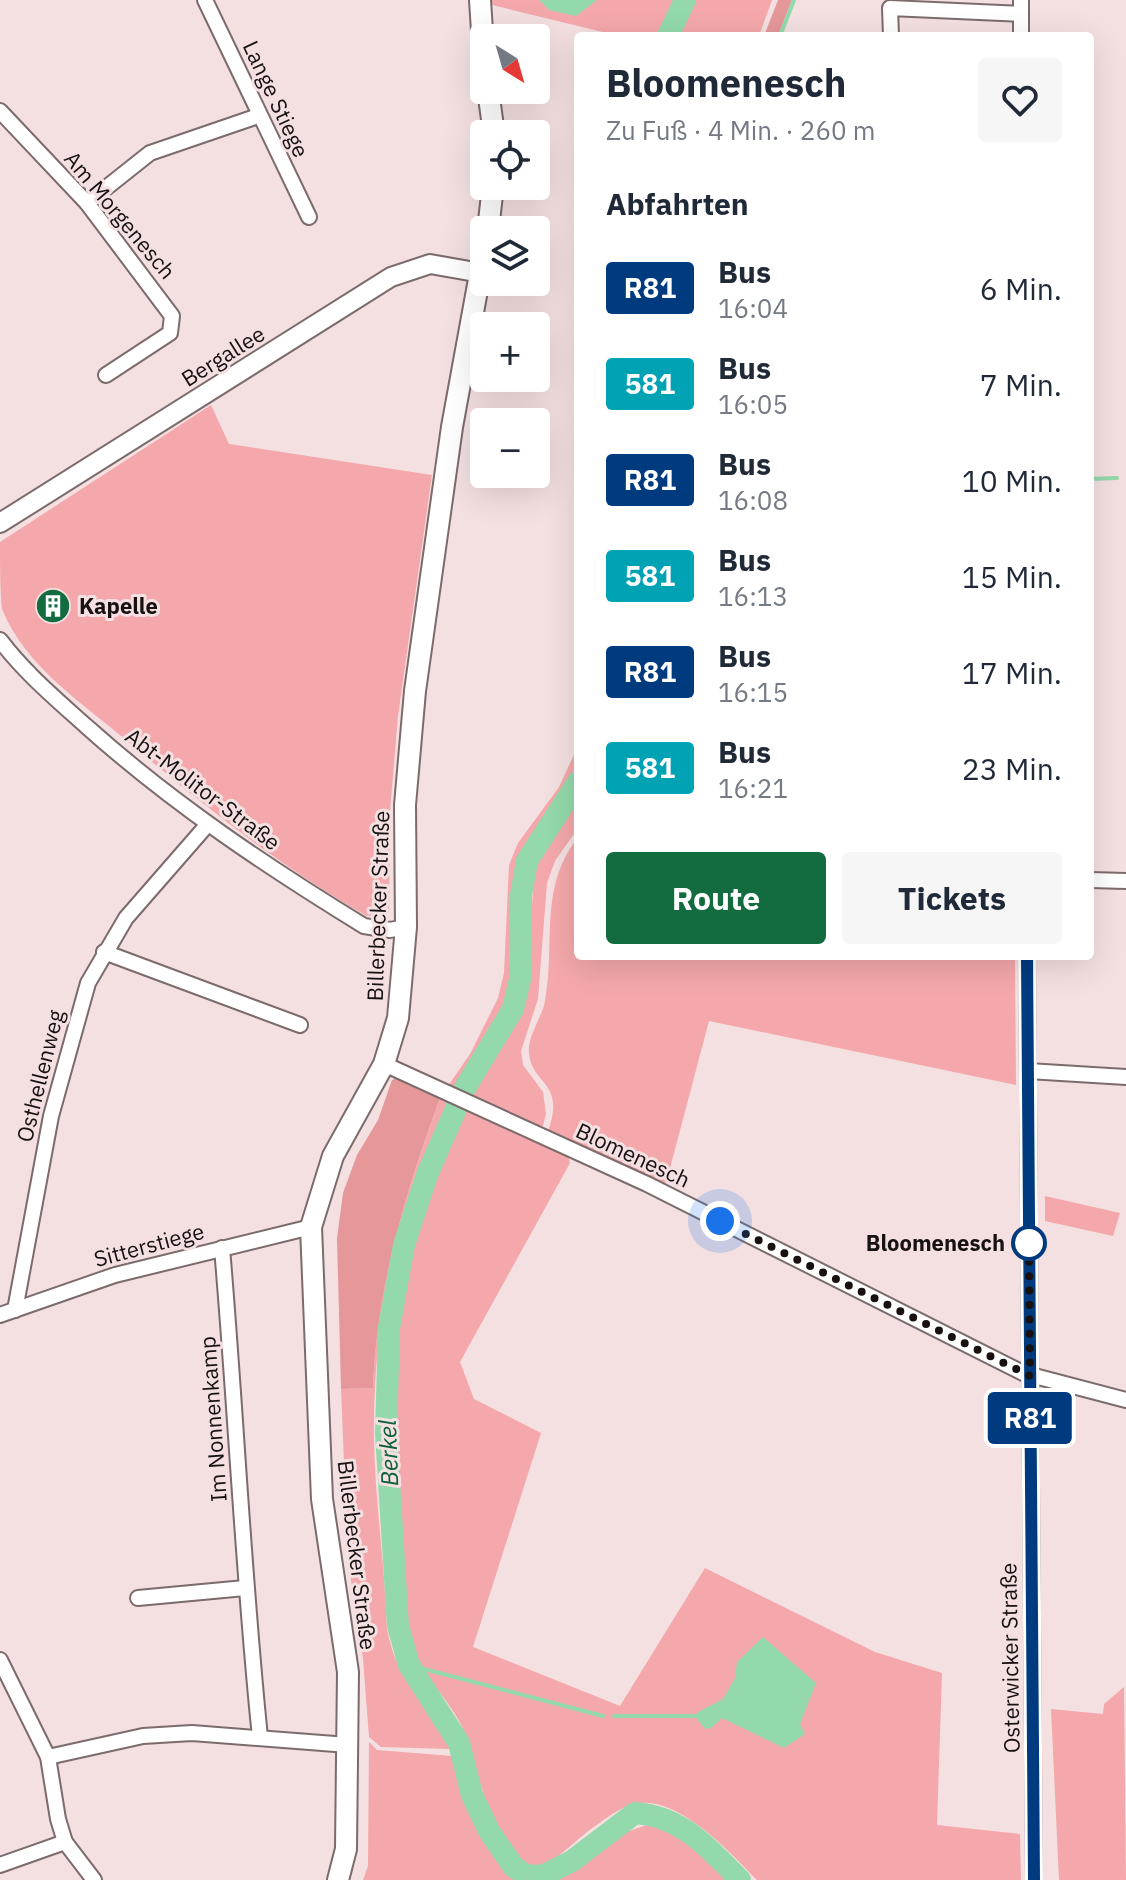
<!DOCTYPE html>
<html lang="de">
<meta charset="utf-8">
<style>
:root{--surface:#fff;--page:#f6f6f7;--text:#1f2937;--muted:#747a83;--accent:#126c3f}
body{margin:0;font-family:"IBM Plex Sans",sans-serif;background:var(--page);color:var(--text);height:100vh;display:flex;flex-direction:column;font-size:30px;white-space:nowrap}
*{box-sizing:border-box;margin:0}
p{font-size:26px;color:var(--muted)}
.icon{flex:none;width:44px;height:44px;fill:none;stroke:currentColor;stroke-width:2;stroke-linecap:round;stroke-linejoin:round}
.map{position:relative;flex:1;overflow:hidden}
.sheet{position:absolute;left:574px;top:32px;width:520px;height:928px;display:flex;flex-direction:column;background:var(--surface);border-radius:8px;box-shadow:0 8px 32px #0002}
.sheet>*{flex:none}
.badge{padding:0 16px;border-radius:6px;font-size:28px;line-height:52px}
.needle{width:52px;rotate:143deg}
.controls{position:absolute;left:470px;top:24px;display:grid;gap:16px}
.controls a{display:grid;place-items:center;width:80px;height:80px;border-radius:8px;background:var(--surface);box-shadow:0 8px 32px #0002;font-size:40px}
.you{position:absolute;width:40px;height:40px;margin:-20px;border:6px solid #fff;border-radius:50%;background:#1a73e8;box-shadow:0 0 0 12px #1a73e833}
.map>.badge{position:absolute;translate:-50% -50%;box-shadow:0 0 0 4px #fff}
h2{padding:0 32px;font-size:30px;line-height:72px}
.round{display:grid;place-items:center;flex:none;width:84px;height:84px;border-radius:8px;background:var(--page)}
.summary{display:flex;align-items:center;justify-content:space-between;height:136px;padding:0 32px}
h1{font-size:38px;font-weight:700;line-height:60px}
.action{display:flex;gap:16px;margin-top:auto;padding:16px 32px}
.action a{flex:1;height:92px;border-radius:8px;background:var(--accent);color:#fff;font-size:32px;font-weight:700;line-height:92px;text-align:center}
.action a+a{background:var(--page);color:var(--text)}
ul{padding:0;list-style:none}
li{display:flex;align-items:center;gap:24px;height:96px;padding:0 32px}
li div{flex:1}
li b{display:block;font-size:30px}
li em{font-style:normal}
li .badge{min-width:88px;font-weight:700;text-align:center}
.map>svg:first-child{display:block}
</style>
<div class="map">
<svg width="1126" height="1880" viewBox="0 0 1126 1880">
<rect width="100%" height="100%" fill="#f4e0e1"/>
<g fill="#f4a8ab">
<path d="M 488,0 L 676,0 L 660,36 L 619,36 L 488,4 Z"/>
<path d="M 693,0 L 772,0 L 759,36 L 676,36 Z"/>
<path d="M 211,405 L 229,444 L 432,475 L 398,716 L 390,812 L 389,912 L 367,916 C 279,866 203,805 126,740 C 81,702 25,666 2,609 C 0,591 0,562 0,542 Z"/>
<path d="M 578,746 C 578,794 531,821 517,864 C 506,896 513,934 511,968 C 507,1014 480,1051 456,1090 L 448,1086 L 470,1054 L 498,998 L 504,973 L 509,865 L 518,843 L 559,787 Z"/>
<path d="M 578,801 L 578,828 L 555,861 L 547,883 L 538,999 L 521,1051 L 523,1065 L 543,1092 L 546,1114 L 542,1129 L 471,1097 L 520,1015 L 528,968 L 534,874 L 540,855 Z"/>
<path d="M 578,837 L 578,956 L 1015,956 L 1016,1085 L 709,1021 L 665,1187 L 548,1131 C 566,1081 532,1086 529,1053 C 527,1036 542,1018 545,1001 C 556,941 538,889 578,837 Z"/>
<path d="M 440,1098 L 450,1102 C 395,1211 373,1317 374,1439 C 375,1502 385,1566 387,1629 C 398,1688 430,1702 450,1749 L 381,1747 L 369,1737 L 363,1659 L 348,1561 L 341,1389 L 373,1388 C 377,1280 405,1198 440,1098 Z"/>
<path d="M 465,1109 L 568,1156 L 570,1163 L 460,1362 L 474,1399 L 541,1433 L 473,1647 L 620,1706 L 705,1568 L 875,1652 L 942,1673 L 937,1825 L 1020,1834 L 1021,1880 L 757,1880 C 731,1853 676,1793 634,1804 C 623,1807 610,1815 601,1822 C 580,1835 563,1856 541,1867 C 502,1871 477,1775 469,1745 C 459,1706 422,1680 410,1641 C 399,1607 403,1563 401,1527 C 396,1434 390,1342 411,1250 C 422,1201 445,1155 465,1109 Z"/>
<path d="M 1045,1196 L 1120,1213 L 1113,1236 L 1045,1221 Z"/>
<path d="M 1124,1687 L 1126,1880 L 1059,1880 L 1051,1709 L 1103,1714 L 1104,1704 Z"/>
<path d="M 369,1742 L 377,1750 L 452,1756 L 462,1799 L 495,1854 L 518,1880 L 363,1880 L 368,1866 Z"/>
<path d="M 650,1824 L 679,1836 L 729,1880 L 558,1880 L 617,1835 Z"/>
</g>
<g fill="#e6979a">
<path d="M 778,0 L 792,0 L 778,36 L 764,36 Z"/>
<path d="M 397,1078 L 440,1098 C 405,1196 377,1283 373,1388 L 341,1389 L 337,1238 L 343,1193 L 357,1155 L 378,1120 L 392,1080 Z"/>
</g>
<g fill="#93d9ab">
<path d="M 539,0 L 597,0 L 576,16 L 549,10 Z"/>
<path d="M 763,1637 L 816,1683 L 800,1724 L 805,1734 L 784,1748 L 722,1718 L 711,1728 L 705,1729 L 697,1719 L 698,1712 L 723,1699 L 735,1678 L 737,1662 Z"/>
</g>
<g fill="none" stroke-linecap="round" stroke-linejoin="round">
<g stroke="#93d9ab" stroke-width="4">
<path d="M 780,36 L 794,0"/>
<path d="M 1090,479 L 1117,478"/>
<path d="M 409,1665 L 603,1716"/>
<path d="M 614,1716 L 697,1716"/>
<path d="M 525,1875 L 526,1880"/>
<path d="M 542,1876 L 544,1880"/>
</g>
<g stroke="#93d9ab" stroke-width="22">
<path d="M 668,36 L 685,0"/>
<path d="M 578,782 L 527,861 L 521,895 L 521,975 L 513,1009 L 465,1088 L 427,1175 L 404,1245 L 389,1328 L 386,1433 L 398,1626 L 409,1665 L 459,1743 L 472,1795 L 489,1831 L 513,1866 L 525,1875 L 542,1876 L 572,1861 L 635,1813 C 681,1816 709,1848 740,1880"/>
</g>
<g stroke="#7c6b6b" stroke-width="18">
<g id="minor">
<path d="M 205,0 L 309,217"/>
<path d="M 1021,0 L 1021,36"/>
<path d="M 891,36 L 890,8 L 1021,14"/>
<path d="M 0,111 L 87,203 L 172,316 L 170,333 L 106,375"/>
<path d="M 87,203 L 150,153 L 258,116"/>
<path d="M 0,640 C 24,672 56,699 86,726 C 172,803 266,866 364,926 L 390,930 L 406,927"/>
<path d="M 1090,880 L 1126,881"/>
<path d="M 104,952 L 300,1025"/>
<path d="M 1027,956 L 1034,1880"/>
<path d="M 384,1064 L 647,1184 L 1023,1373 L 1126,1400"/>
<path d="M 1028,1071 L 1126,1077"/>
<path d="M 222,1248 C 236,1411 243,1574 260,1737"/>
<path d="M 15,1310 L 51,1116 L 88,983 L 126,918 L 208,824"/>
<path d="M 0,1315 L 115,1275 L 311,1227"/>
<path d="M 138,1598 L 245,1588"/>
<path d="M 0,1660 L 48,1757 L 58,1819 L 65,1842"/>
<path d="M 48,1757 L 143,1736 L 192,1733 L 348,1745"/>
<path d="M 0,1865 L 65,1842 L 94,1880"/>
</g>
</g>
<g stroke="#7c6b6b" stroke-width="22">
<path id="tertiary" d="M 0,523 L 391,277 L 430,264 L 481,273"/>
</g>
<g stroke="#7c6b6b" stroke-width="24">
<g id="secondary">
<path d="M 480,0 L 484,62"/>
<path d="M 488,90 L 494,134"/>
<path d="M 488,230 L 493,186"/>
<path d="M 338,1880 L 346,1849 L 348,1672 L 322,1499 L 311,1227 L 333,1156 L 384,1064 L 398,1018 L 406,927 L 405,805 L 415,691 L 452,427 L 484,252"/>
</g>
</g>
<use href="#minor" stroke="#fff" stroke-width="14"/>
<use href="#tertiary" stroke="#fff" stroke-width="18"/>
<use href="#secondary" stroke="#fff" stroke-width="20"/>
</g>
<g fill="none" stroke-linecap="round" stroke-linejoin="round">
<g stroke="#fff" stroke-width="18">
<path id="line" d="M 1027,956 L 1034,1880"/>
</g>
<use href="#line" stroke="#003b80" stroke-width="12"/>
<path stroke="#171111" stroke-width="8" stroke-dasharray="0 14.4" d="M 720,1221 L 1030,1376 L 1029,1243"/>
</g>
<defs>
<g id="building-disc" transform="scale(1.8)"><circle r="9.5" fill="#126c3f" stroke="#f4e0e1"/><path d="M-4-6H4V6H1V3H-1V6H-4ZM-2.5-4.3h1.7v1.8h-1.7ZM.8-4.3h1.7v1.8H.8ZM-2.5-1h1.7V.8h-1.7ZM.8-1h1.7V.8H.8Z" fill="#fff"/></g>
</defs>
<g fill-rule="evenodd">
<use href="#building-disc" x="53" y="606"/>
</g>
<circle fill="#fff" stroke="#003b80" stroke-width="4" cx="1029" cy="1243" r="16"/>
<g text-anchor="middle" stroke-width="6" stroke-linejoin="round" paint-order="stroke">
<g font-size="22" fill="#171111" stroke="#f4e0e1">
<text transform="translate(276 99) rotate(65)" y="8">Lange Stiege</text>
<text transform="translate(120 215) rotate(50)" y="8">Am Morgenesch</text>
<text transform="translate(223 356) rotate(-32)" y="8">Bergallee</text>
<text transform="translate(203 789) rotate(37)" y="8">Abt-Molitor-Straße</text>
<text transform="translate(378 906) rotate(-88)" y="8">Billerbecker Straße</text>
<text transform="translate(40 1076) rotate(-76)" y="8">Osthellenweg</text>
<text transform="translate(633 1155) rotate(25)" y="8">Blomenesch</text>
<text transform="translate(149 1245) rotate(-15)" y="8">Sitterstiege</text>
<text transform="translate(213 1419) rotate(-94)" y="8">Im Nonnenkamp</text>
<text transform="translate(357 1555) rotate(83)" y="8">Billerbecker Straße</text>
<text transform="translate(1010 1658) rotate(-91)" y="8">Osterwicker Straße</text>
</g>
<g font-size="22" font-weight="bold" fill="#171111" stroke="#f4e0e1" text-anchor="start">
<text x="79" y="614">Kapelle</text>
</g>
<g font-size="22" font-weight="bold" fill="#171111" stroke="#f4e0e1" text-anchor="end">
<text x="1005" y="1251">Bloomenesch</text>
</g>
<g font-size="24" font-style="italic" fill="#0e6138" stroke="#f4e0e1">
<text transform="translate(389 1453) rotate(-92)" y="8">Berkel</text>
</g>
</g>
</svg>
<div class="controls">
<a><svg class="needle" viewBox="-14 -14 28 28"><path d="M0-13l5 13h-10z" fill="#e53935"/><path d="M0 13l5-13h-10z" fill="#747a83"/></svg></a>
<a><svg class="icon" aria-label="locate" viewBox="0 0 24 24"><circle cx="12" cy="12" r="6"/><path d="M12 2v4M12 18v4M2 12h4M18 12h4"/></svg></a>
<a><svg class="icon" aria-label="layers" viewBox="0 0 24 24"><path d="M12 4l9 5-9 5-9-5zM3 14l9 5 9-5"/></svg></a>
<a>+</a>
<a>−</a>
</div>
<div class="you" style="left:720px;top:1221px"></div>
<b class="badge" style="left:1030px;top:1418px;background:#003b80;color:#fff">R81</b>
<section class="sheet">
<div class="summary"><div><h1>Bloomenesch</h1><p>Zu Fuß · 4 Min. · 260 m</p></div><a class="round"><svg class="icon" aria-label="heart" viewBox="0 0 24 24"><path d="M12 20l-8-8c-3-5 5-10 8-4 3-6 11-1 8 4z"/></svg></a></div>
<h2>Abfahrten</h2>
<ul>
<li><span class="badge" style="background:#003b80;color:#fff">R81</span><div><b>Bus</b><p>16:04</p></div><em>6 Min.</em></li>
<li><span class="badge" style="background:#00a3b4;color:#fff">581</span><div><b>Bus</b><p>16:05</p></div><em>7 Min.</em></li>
<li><span class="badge" style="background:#003b80;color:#fff">R81</span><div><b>Bus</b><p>16:08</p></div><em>10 Min.</em></li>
<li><span class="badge" style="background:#00a3b4;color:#fff">581</span><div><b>Bus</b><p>16:13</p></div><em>15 Min.</em></li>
<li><span class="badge" style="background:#003b80;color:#fff">R81</span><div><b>Bus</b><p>16:15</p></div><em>17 Min.</em></li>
<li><span class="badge" style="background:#00a3b4;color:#fff">581</span><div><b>Bus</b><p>16:21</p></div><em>23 Min.</em></li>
</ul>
<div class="action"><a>Route</a><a>Tickets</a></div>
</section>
</div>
